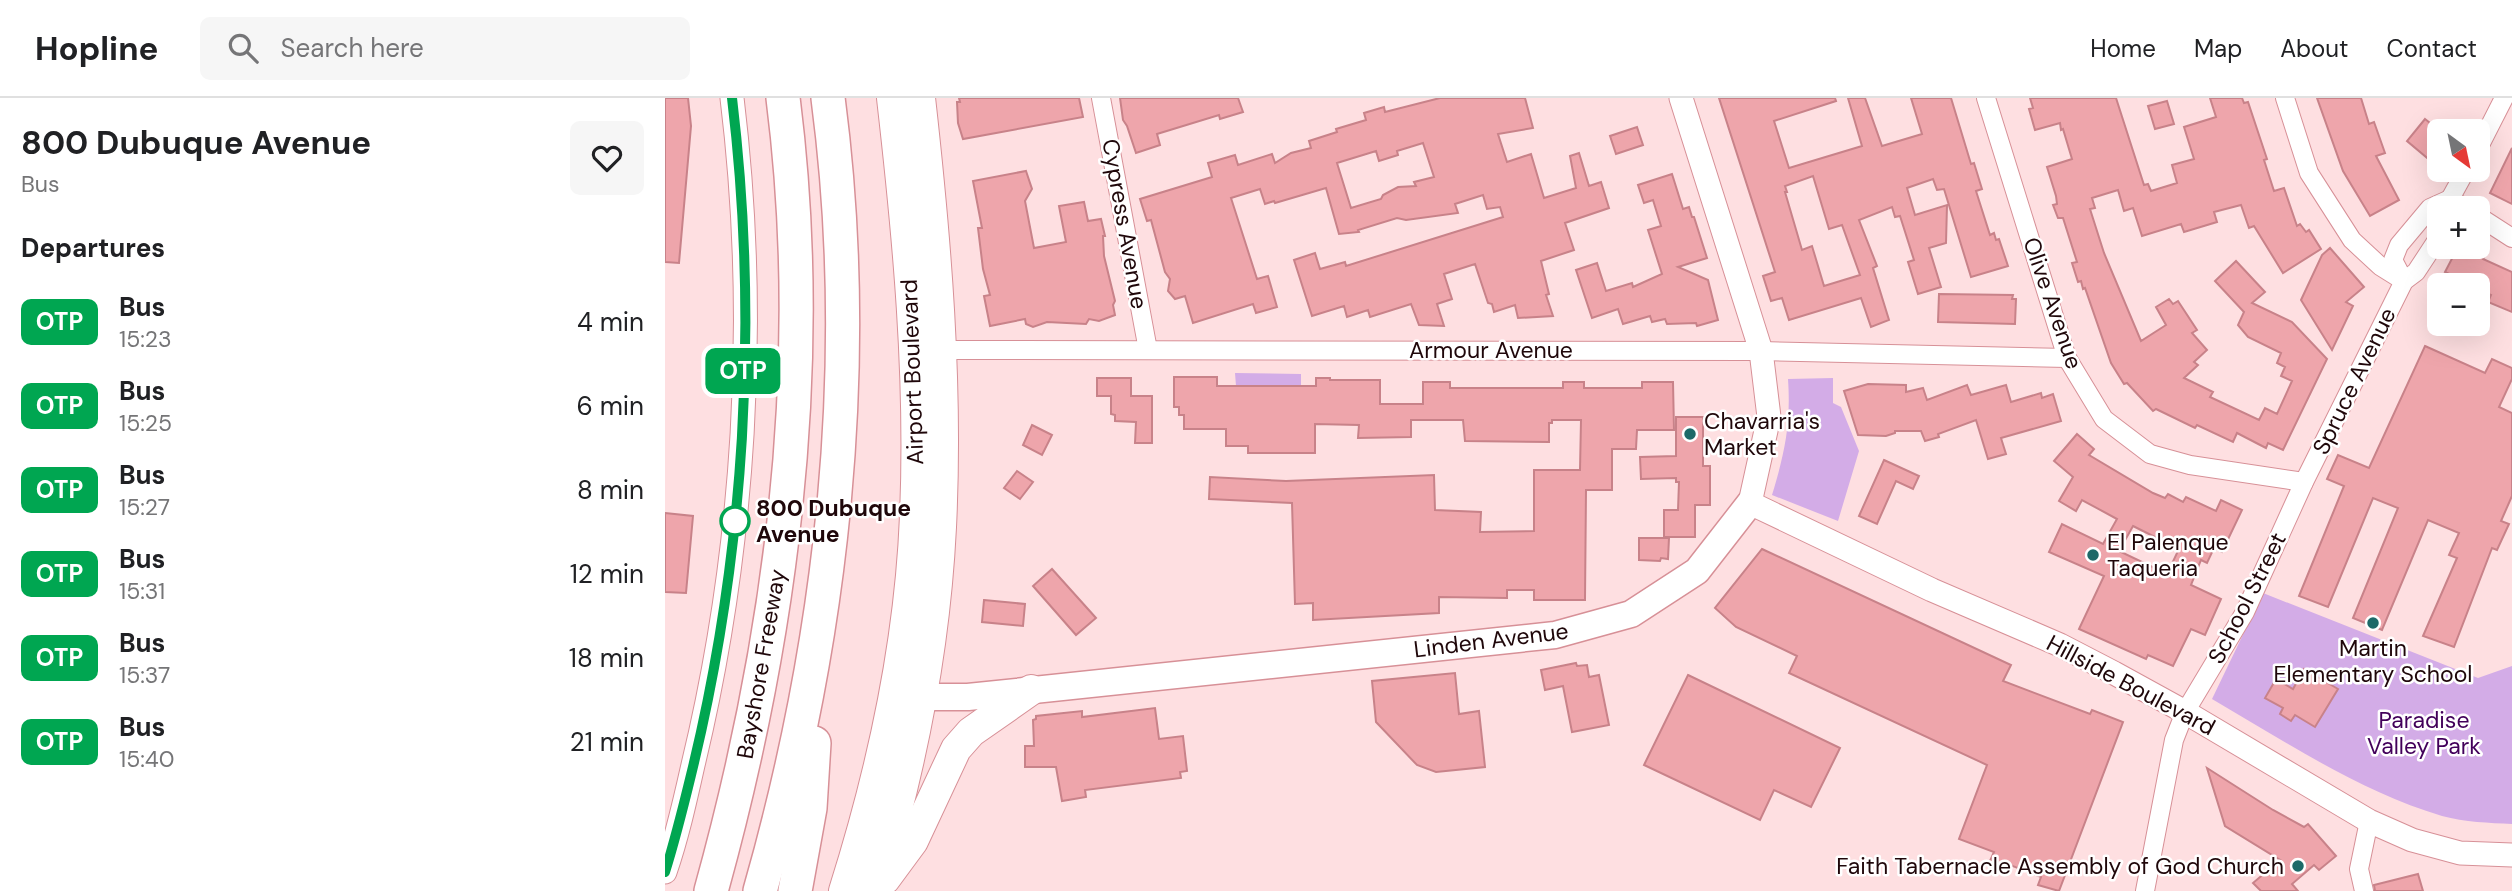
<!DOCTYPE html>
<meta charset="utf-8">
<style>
:root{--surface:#fff;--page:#f6f6f6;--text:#202124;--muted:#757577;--line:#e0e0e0}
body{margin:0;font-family:"DM Sans",sans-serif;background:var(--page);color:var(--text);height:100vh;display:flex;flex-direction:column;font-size:26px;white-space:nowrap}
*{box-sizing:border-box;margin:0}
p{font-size:23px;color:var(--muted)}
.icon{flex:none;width:38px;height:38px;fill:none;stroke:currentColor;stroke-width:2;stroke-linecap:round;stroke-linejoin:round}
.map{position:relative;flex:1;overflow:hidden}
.sheet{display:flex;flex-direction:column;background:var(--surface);width:665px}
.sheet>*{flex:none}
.badge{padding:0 14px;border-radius:10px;font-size:24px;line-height:46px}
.needle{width:46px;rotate:147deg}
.controls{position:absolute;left:1762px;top:21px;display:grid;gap:14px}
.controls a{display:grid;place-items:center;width:63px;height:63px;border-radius:10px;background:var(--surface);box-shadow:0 7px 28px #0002;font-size:35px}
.map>.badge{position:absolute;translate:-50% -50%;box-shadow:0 0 0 4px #fff}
h2{padding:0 21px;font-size:26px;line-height:63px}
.round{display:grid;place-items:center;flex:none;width:74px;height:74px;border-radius:10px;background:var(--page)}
.head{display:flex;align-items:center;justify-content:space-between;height:119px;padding:0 21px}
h1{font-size:33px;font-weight:700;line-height:52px}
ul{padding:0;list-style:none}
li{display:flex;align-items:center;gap:21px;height:84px;padding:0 21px}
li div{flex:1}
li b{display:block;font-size:26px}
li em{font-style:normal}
li .badge{min-width:77px;font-weight:700;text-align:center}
header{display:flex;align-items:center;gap:42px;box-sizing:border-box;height:98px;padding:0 35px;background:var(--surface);border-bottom:2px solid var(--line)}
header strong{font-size:33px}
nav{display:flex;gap:38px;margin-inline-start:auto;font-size:24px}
.search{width:490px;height:63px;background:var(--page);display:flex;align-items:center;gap:18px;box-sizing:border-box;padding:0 24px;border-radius:10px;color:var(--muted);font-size:26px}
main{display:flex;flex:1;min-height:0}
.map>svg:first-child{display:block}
</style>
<header>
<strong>Hopline</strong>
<div class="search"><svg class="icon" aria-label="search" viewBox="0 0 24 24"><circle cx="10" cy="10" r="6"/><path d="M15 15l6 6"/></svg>Search here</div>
<nav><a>Home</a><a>Map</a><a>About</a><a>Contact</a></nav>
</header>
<main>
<section class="sheet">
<div class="head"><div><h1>800 Dubuque Avenue</h1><p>Bus</p></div><a class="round"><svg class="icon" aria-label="heart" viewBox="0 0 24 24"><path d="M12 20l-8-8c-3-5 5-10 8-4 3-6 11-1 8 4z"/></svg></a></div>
<h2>Departures</h2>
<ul>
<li><span class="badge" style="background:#00a651;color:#fff">OTP</span><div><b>Bus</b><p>15:23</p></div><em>4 min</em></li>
<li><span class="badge" style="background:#00a651;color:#fff">OTP</span><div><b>Bus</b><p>15:25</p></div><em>6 min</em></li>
<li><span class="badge" style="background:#00a651;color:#fff">OTP</span><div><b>Bus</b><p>15:27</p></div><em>8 min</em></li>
<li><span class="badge" style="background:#00a651;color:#fff">OTP</span><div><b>Bus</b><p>15:31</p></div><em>12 min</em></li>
<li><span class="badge" style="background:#00a651;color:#fff">OTP</span><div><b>Bus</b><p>15:37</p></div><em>18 min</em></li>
<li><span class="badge" style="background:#00a651;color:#fff">OTP</span><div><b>Bus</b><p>15:40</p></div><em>21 min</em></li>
</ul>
</section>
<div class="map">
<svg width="1847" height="793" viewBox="0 0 1847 793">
<rect width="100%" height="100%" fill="#fedfe1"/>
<g fill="#d3ace7">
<path d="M 570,275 L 636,276 L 636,289 L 571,288 Z"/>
<path d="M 1168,280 L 1168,305 L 1176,309 L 1194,353 L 1173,423 L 1107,397 C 1120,354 1126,326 1123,281 Z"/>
<path d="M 1598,495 L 1813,580 L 1847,568 L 1847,726 C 1824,725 1800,724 1777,718 C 1694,693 1621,644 1547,601 Z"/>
</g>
<g fill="#eea5ab" stroke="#c88289" stroke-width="2" fill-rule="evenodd">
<path d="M 0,0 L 23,0 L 26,28 L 14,165 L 0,164 Z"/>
<path d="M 294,0 L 414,0 L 418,19 L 298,41 L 293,25 L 292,4 L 295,4 Z"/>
<path d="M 455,0 L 573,0 L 578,14 L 555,21 L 554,17 L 492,36 L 495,47 L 471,55 L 462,28 L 458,22 Z"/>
<path d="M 775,0 L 860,0 L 868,30 L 833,36 L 842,64 L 866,56 L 879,100 L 911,90 L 905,58 L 914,55 L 924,88 L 936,84 L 944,110 L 900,125 L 909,152 L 876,163 L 884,196 L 881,197 L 888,218 L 853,220 L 850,207 L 829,214 L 827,206 L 823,205 L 810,166 L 779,176 L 787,201 L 772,206 L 779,228 L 754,227 L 746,206 L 705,219 L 703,212 L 682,219 L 679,208 L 647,218 L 629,162 L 650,155 L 655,171 L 680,164 L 681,168 L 838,119 L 835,109 L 822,111 L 818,97 L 790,106 L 793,115 L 741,122 L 732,120 L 693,132 L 694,134 L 674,136 L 661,90 L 610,105 L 609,103 L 600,106 L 595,91 L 566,100 L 592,181 L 603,178 L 612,209 L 591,215 L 588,206 L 528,225 L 520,198 L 510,201 L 503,193 L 505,181 L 500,174 L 486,122 L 482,123 L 475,101 L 547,79 L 543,65 L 570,57 L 573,67 L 607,56 L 610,65 L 626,55 L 646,50 L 644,43 L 672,34 L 671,31 L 701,22 L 699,15 L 719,9 L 720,14 ZM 758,45 L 769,79 L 749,84 L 751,88 L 733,89 L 718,97 L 716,101 L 686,110 L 672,65 L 711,53 L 714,63 L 733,57 L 732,53 Z"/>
<path d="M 1054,0 L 1170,0 L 1171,3 L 1109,23 L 1124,70 L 1197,48 L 1183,0 L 1200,0 L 1217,48 L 1257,36 L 1246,0 L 1286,0 L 1306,66 L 1309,65 L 1317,91 L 1311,93 L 1325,137 L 1329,135 L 1331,142 L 1334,141 L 1343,168 L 1306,179 L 1279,91 L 1272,92 L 1268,81 L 1242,90 L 1250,117 L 1282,107 L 1281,145 L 1264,150 L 1276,189 L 1253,196 L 1243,164 L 1249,162 L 1235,118 L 1230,119 L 1227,109 L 1194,122 L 1212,168 L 1208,170 L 1224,222 L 1206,229 L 1196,200 L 1124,222 L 1117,200 L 1106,203 L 1098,178 L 1110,174 ZM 1148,78 L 1164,131 L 1177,127 L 1195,177 L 1159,188 L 1147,148 L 1137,152 L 1120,94 L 1122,94 L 1120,88 Z"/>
<path d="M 1365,0 L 1451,0 L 1479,87 L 1483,86 L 1486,93 L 1512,85 L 1507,67 L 1529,61 L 1519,29 L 1551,19 L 1545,0 L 1577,0 L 1579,5 L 1583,4 L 1602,61 L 1599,62 L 1609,93 L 1619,90 L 1632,128 L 1635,126 L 1641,134 L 1644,132 L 1656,151 L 1618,175 L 1589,128 L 1584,130 L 1576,107 L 1549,114 L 1552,124 L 1519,134 L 1516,126 L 1477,138 L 1468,110 L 1459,113 L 1453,92 L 1427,100 L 1430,110 L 1425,111 L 1439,155 L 1476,243 L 1501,227 L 1491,209 L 1504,201 L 1508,206 L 1513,203 L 1532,232 L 1527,235 L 1542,252 L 1529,264 L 1533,267 L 1519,280 L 1548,294 L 1545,299 L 1594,322 L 1600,310 L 1612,316 L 1627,283 L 1616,278 L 1620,269 L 1612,265 L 1616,255 L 1583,239 L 1573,227 L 1579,214 L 1550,183 L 1571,163 L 1600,194 L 1587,205 L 1627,224 L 1662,261 L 1618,352 L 1603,345 L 1601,350 L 1572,335 L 1568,344 L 1532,327 L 1530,330 L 1491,311 L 1488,313 L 1462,285 L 1459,286 L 1446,265 L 1420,190 L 1418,191 L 1416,183 L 1413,184 L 1407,165 L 1412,164 L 1398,120 L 1393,120 L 1388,107 L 1392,106 L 1391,98 L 1382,69 L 1407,61 L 1398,31 L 1396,32 L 1395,25 L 1370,32 L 1364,11 L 1368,10 Z"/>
<path d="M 1652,0 L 1696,0 L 1704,26 L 1709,24 L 1720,55 L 1711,58 L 1734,102 L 1705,118 L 1678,73 Z"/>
<path d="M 1502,3 L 1509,26 L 1490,31 L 1483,8 Z"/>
<path d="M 1760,21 L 1774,32 L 1774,55 L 1767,64 L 1742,43 Z"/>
<path d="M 972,29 L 978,47 L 951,56 L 945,38 Z"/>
<path d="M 1847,50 L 1847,106 L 1825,95 Z"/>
<path d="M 361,73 L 367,91 L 360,103 L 369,150 L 401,144 L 394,108 L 419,104 L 423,123 L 436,121 L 440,138 L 438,138 L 439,158 L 450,203 L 448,207 L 450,217 L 434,223 L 424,221 L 421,226 L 382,224 L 368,229 L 361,226 L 360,221 L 325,228 L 319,198 L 325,197 L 318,171 L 313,130 L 317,130 L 308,83 Z"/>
<path d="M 1007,76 L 1018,111 L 1024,109 L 1027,119 L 1029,119 L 1042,160 L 1013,169 L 1043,182 L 1053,222 L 1032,228 L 1031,225 L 1002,226 L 1000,221 L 987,224 L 985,218 L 958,226 L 953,211 L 927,220 L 911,172 L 932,165 L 941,193 L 967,185 L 968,189 L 997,176 L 983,132 L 996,128 L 988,102 L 979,105 L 973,87 Z"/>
<path d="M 1793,149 L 1803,149 L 1820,157 L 1818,161 L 1847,174 L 1847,214 L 1823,204 L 1826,197 L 1813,191 L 1813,187 L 1807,187 L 1780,174 Z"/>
<path d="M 1665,150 L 1699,189 L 1681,204 L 1688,208 L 1667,252 L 1636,202 L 1657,157 Z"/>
<path d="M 1274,196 L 1348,197 L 1347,201 L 1351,201 L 1350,226 L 1273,224 Z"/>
<path d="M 1760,248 L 1820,275 L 1827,261 L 1847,270 L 1847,281 L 1834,309 L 1847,315 L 1847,398 L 1836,423 L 1844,426 L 1832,452 L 1827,450 L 1789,549 L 1758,538 L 1792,460 L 1784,457 L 1794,435 L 1763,422 L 1717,532 L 1688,520 L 1733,410 L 1708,400 L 1663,509 L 1634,498 L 1679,388 L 1662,381 L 1673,357 L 1704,370 Z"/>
<path d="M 509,279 L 552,279 L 552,288 L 651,288 L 651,280 L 665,280 L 665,282 L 715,282 L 715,306 L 758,306 L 758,284 L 785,284 L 785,290 L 898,290 L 898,284 L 919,284 L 919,290 L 977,290 L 977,284 L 1008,284 L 1009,332 L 972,332 L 971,351 L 947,351 L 947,392 L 921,392 L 920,502 L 869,502 L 869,492 L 842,492 L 842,500 L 774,499 L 774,515 L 648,522 L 648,505 L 630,506 L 627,405 L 544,401 L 545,379 L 621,383 L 769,377 L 770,412 L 816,414 L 815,434 L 869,433 L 869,372 L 915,372 L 916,322 L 887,322 L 887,325 L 884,325 L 884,344 L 800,343 L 798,322 L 746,322 L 746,339 L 693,340 L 694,327 L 650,326 L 650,355 L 583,355 L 583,348 L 561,348 L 561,331 L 519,331 L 519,317 L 514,317 L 514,309 L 509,309 Z"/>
<path d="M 432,280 L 466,280 L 466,298 L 487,298 L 487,345 L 470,345 L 471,324 L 450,323 L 450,317 L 446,316 L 446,298 L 432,298 Z"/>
<path d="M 1203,286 L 1241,287 L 1241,294 L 1258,290 L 1262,302 L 1302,287 L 1306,297 L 1341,287 L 1346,304 L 1376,295 L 1377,300 L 1388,296 L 1396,323 L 1336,340 L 1341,356 L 1323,361 L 1311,322 L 1273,336 L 1274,339 L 1260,343 L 1256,333 L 1230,333 L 1230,335 L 1221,338 L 1193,337 L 1179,293 Z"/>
<path d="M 1011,319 L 1038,319 L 1038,368 L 1045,368 L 1045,407 L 1030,407 L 1030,439 L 999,439 L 999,412 L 1013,412 L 1014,384 L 1011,384 L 1011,380 L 976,381 L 975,359 L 1011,358 Z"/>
<path d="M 367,327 L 387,337 L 377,357 L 358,347 Z"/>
<path d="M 1412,336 L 1429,351 L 1424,357 L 1488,395 L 1500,400 L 1503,396 L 1518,404 L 1521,399 L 1551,413 L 1556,402 L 1577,412 L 1557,454 L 1549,450 L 1542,465 L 1536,462 L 1526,487 L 1556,501 L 1540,537 L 1526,531 L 1508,568 L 1483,557 L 1481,561 L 1414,531 L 1439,478 L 1384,454 L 1397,426 L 1438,446 L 1452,421 L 1417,402 L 1411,413 L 1394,403 L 1408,379 L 1389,363 ZM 1468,428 L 1514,451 L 1502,476 L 1454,453 Z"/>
<path d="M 1219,362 L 1254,378 L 1248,391 L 1231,383 L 1212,426 L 1194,418 Z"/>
<path d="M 352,373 L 368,384 L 355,401 L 339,390 Z"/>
<path d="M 0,415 L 28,418 L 21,495 L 0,494 Z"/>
<path d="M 974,440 L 1004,440 L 1003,461 L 996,460 L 995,463 L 974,462 Z"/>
<path d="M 1097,451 L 1346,567 L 1338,583 L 1425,616 L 1427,612 L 1458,624 L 1394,793 L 1373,787 L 1376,779 L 1340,765 L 1339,768 L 1325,763 L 1329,754 L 1294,741 L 1322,667 L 1124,575 L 1132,558 L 1071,529 L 1050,510 Z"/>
<path d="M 387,471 L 431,520 L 411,537 L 368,488 Z"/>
<path d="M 319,502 L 360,506 L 358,528 L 317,524 Z"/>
<path d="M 911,565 L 912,568 L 922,567 L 924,579 L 934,577 L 944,627 L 907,634 L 898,588 L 880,592 L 876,572 Z"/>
<path d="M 1639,571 L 1673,591 L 1650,629 L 1630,617 L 1626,623 L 1615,616 L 1618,610 L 1600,600 L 1611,581 L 1628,591 Z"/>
<path d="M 790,575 L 794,616 L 814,613 L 820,669 L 771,674 L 752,667 L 711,624 L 707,583 Z"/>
<path d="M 1023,577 L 1175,650 L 1146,709 L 1109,692 L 1095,722 L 979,667 Z"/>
<path d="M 490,610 L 494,641 L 518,638 L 522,673 L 515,674 L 516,680 L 420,692 L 421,699 L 397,703 L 391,669 L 360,669 L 360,648 L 369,648 L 368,622 L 371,621 L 371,618 L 417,613 L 417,619 Z"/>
<path d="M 1542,670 L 1608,712 L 1639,729 L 1643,726 L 1671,758 L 1654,772 L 1649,767 L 1627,786 L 1633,793 L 1596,793 L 1588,785 L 1615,762 L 1560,728 Z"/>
<path d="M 1753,776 L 1758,793 L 1710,793 L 1709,787 Z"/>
</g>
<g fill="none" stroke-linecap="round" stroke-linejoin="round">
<g stroke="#d79097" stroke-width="20">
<g id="minor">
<path d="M 436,0 L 483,252"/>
<path d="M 1321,0 L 1402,260 L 1439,321 L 1485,356 L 1525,367 L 1639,384"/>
<path d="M 1620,0 L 1644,75 L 1687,142 L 1715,168 L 1739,183"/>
<path d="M 1813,51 L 1839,0"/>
<path d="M 1785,101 L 1800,110"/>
<path d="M 1784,110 L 1785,101 L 1801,72"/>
<path d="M 1813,118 L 1847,140"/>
<path d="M 1739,183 L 1728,162 L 1734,147 L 1765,110 L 1785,101"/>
<path d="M 269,252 L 1096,253 L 1402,260"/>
<path d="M 1480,793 L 1509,642 L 1520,614 L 1580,514 L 1639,384 L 1739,183 L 1751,174 L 1774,139"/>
<path d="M 1699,793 L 1694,771 L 1704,723"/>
</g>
</g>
<g stroke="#d79097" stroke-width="25">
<g id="tertiary">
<path d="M 1016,0 L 1096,253 L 1104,319 L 1085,405 L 1267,492 L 1395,547 L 1449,575 L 1520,614 L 1704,723 L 1747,742 L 1795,755 L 1847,757"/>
<path d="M 0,774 C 12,739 20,703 28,667 C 80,451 94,221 67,0"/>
</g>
</g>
<g stroke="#d79097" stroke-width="29">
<path id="secondary" d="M 236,599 L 303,599 L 890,537 L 966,516 L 1032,473 L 1085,405"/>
</g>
<g stroke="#d79097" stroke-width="32">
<g id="primary">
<path d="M 220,781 L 248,743 L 291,651 L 306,634 L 366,592"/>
<path d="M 179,793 C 217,673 245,544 250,418 C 256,279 243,139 227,0"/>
<path d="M 209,793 C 245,676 270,552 276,429 C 283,286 271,142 255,0"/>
</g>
</g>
<g stroke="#d79097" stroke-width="36">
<g id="motorway">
<path d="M 46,793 C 117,537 152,266 118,0"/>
<path d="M 95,793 C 168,537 198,265 163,0"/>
<path d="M 130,793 L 145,710 L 149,645"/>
</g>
</g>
<use href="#minor" stroke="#fff" stroke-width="18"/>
<use href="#tertiary" stroke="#fff" stroke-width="23"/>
<use href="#secondary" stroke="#fff" stroke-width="26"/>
<use href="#primary" stroke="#fff" stroke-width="30"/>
<use href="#motorway" stroke="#fff" stroke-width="33"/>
</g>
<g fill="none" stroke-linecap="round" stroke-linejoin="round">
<g stroke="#fff" stroke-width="16">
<path id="line" d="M 0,774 C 10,742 18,710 26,677 C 80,457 94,225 67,0"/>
</g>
<use href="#line" stroke="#00a651" stroke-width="10"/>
</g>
<g fill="#1d6968" stroke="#fff" stroke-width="2.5">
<circle cx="1025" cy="336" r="7"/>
<circle cx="1428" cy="457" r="7"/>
<circle cx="1708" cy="525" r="7"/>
<circle cx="1633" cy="768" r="7"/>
</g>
<circle fill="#fff" stroke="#00a651" stroke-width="3.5" cx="70" cy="423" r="14"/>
<g text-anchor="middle" stroke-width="5" stroke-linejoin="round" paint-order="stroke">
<g font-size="23" fill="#1f070a" stroke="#fff">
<text transform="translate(460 126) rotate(80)" y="8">Cypress Avenue</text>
<text transform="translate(1388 205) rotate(71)" y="8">Olive Avenue</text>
<text x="826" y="260">Armour Avenue</text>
<text transform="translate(247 274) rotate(-92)" y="8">Airport Boulevard</text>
<text transform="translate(1689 283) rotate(-64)" y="8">Spruce Avenue</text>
<text transform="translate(1582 500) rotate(-63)" y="8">School Street</text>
<text transform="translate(826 542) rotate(-7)" y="8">Linden Avenue</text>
<text transform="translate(96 566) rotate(-80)" y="8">Bayshore Freeway</text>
<text transform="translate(1466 587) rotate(28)" y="8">Hillside Boulevard</text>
</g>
<g font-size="23" fill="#1f070a" stroke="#fff" text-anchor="start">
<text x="1039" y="331">Chavarria's<tspan x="1039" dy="26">Market</tspan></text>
<text x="1442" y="452">El Palenque<tspan x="1442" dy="26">Taqueria</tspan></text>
<text x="1708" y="558" text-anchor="middle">Martin<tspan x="1708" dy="26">Elementary School</tspan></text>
<text x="1619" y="776" text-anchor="end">Faith Tabernacle Assembly of God Church</text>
</g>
<g font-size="23" font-weight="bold" fill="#1f070a" stroke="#fff" text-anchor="start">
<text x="91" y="418">800 Dubuque<tspan x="91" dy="26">Avenue</tspan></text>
</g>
<g font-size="23" fill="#42005a" stroke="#fff">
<text x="1759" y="630">Paradise<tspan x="1759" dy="26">Valley Park</tspan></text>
</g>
</g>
</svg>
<div class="controls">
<a><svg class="needle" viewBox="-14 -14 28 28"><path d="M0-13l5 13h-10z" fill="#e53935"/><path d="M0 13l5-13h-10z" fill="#757577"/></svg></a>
<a>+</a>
<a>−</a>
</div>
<b class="badge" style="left:78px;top:273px;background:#00a651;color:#fff">OTP</b>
</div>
</main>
